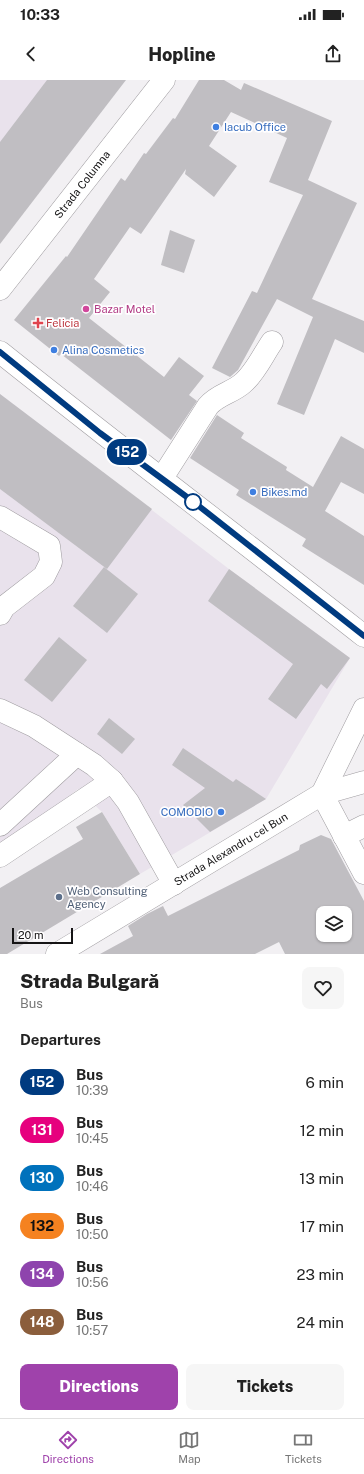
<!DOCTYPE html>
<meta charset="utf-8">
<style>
:root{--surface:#fff;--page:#f6f6f6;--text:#222;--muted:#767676;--line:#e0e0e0;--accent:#9f42ab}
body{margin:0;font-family:"Public Sans",sans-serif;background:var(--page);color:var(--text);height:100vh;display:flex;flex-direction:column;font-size:15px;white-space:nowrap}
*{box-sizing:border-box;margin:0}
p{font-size:13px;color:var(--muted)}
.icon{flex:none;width:22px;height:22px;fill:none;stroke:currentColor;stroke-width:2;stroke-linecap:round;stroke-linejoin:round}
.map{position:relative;height:874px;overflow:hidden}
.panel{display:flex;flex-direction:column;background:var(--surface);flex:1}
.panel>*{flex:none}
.badge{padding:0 8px;border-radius:13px;font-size:14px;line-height:26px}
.tools{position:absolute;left:316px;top:826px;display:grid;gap:8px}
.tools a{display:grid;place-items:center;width:36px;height:36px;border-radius:8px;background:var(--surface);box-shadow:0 1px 3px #0004;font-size:20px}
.scale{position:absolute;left:12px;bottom:10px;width:61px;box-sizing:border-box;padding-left:4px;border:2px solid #151415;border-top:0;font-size:11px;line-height:14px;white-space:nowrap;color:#151415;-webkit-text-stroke:3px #fffeff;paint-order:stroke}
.map>.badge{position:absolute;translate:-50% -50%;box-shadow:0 0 0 2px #fff}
h2{padding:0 20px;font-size:15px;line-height:36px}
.round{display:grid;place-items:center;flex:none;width:42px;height:42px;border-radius:8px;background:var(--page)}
.summary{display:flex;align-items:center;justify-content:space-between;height:68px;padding:0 20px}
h1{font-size:19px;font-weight:800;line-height:30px}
.button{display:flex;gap:8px;margin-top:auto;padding:8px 20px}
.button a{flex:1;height:46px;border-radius:8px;background:var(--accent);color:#fff;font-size:16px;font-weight:800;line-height:46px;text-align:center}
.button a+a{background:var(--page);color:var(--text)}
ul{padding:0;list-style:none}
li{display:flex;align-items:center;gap:12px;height:48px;padding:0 20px}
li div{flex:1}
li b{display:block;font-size:15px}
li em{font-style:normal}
li .badge{min-width:44px;font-weight:700;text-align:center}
.status{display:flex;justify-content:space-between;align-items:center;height:28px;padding:0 20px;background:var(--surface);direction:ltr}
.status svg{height:11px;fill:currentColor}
header{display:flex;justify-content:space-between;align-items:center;height:52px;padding:0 20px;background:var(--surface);font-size:18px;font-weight:800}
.menu{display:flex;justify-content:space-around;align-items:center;height:56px;border-top:1px solid var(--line);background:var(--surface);font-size:11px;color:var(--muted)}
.menu a{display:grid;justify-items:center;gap:2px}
.menu .active{color:var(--accent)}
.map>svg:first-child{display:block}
</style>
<div class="status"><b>10:33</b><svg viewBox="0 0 49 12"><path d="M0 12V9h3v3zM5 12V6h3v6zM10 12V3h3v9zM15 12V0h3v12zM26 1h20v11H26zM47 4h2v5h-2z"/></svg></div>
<header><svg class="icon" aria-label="back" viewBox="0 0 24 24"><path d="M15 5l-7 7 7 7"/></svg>Hopline<svg class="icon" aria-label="share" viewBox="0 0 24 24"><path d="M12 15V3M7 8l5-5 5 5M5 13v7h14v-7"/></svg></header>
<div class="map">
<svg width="364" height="874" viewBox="0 0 364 874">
<rect width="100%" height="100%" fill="#f2f0f3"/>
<g fill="#e9e2ec">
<path d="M 0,0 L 121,0 L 0,158 Z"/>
<path d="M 0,314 L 229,489 L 350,578 L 266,719 L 140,794 L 102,732 L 78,709 L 0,772 Z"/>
</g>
<g fill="#c0bec2" fill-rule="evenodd">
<path d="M 47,0 L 126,0 L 0,164 L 0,62 Z"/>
<path d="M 199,0 L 224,0 L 241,10 L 244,3 L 332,41 L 308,100 L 357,123 L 312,219 L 364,241 L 364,273 L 335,259 L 304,335 L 277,324 L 313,237 L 277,219 L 238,290 L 230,297 L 212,288 L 252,211 L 257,213 L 303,115 L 269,102 L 287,58 L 231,32 L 209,66 L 237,86 L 214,117 L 185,94 L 186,89 L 141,154 L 130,147 L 94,199 L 110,212 L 89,238 L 164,297 L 179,277 L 204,296 L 189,315 L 197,321 L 171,360 L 61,274 L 59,276 L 14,240 L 66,176 L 67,177 L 121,98 L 125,101 L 144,73 L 146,74 L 173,38 L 175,39 Z"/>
<path d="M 170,150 L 195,160 L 184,193 L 161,185 Z"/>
<path d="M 0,314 L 152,429 L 107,489 L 0,409 Z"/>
<path d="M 217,335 L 244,353 L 241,358 L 287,387 L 286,390 L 313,407 L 341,356 L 364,369 L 364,414 L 341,402 L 325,431 L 364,456 L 364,505 L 302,466 L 306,459 L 236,415 L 239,410 L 190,378 Z"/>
<path d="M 104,487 L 138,514 L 107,553 L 73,526 Z"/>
<path d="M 229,489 L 350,578 L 327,609 L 321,604 L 296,639 L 268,619 L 293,584 L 208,521 Z"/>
<path d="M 59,557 L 87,580 L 52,622 L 24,600 Z"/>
<path d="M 109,638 L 135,659 L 122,674 L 97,654 Z"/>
<path d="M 183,668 L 233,702 L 236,699 L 266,719 L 210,752 L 183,725 L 205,708 L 172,685 Z"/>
<path d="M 102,732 L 140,794 L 7,874 L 0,874 L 0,808 L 83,759 L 76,747 Z"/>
<path d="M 321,755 L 331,759 L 364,821 L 364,874 L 285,874 L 279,862 L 255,874 L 100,874 L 133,856 L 128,846 L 147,834 L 163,826 L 168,836 L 299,770 L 300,765 ZM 323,833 L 345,833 L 345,855 L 323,855 Z"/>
</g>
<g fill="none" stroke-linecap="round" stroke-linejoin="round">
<g stroke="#9f9ca0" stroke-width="23">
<g id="minor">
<path d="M 0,272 C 120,368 243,461 364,556"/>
<path d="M 162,398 L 208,326 C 218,314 232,313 243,303 C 255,293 263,275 272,262"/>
<path d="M 0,437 L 49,466 L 51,482 L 44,496 L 4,527 L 0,534"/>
<path d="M 0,630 L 34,646 L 94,685 L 112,701 L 128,722 L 174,804"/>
<path d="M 322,714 L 364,793"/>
<path d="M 322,714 L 364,702"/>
<path d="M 0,745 L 77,674"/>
<path d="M 344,756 L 364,746"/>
<path d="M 0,776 L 112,701"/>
<path id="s1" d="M 57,874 L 322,714 L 364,629"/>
</g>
</g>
<g stroke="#9f9ca0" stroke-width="23">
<g id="major">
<path id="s2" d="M 0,209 L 164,0"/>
</g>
</g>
<use href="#minor" stroke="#fff" stroke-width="22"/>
<use href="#major" stroke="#fff" stroke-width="22"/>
</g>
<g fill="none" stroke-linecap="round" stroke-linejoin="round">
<g stroke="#fff" stroke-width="9">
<path id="line" d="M 0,272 L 100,353 L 195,423 L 364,556"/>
</g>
<use href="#line" stroke="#003b80" stroke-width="6"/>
</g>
<g fill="#3f7fe0" stroke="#fffeff" stroke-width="1.5">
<circle cx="216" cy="47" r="4"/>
<circle cx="54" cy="270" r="4"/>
<circle cx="253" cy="412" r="4"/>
<circle cx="221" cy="732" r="4"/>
</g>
<circle fill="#d1479c" stroke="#fffeff" stroke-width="1.5" cx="86" cy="229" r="4"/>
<path fill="#e0444e" stroke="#fffeff" stroke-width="1.5" d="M36 237h4v4h4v4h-4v4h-4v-4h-4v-4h4z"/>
<circle fill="#fff" stroke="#003b80" stroke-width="2" cx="193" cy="422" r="8"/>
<circle fill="#5c6f8a" stroke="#fffeff" stroke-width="1.5" cx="59" cy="817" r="4"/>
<g text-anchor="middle" stroke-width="3.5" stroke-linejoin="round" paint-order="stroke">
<g font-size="11" fill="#366cbe" stroke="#fffeff" text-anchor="start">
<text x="224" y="51">Iacub Office</text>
<text x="62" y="274">Alina Cosmetics</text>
<text x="261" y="416">Bikes.md</text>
<text x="213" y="736" text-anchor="end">COMODIO</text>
</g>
<g font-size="11" fill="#151415" stroke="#fffeff">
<text dy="4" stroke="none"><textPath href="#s2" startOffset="133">Strada Columna</textPath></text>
<text dy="4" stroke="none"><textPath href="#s1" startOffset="203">Strada Alexandru cel Bun</textPath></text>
</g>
<g font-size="11" fill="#b23c85" stroke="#fffeff" text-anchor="start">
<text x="94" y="233">Bazar Motel</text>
</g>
<g font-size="11" fill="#be3a42" stroke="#fffeff" text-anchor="start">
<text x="46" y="247">Felicia</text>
</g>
<g font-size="11" fill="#4e5e75" stroke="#fffeff" text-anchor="start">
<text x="67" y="815">Web Consulting<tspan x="67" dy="13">Agency</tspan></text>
</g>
</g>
</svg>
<div class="tools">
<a><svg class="icon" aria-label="layers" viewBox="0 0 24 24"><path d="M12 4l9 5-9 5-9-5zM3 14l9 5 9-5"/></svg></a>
</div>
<div class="scale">20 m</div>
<b class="badge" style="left:127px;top:372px;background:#003b80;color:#fff">152</b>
</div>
<section class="panel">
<div class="summary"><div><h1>Strada Bulgară</h1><p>Bus</p></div><a class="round"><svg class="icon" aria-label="heart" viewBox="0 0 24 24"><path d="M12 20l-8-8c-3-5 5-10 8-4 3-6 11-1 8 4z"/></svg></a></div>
<h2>Departures</h2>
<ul>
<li><span class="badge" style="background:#003b80;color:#fff">152</span><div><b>Bus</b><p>10:39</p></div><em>6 min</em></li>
<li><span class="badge" style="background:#e6007e;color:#fff">131</span><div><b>Bus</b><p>10:45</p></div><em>12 min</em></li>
<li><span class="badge" style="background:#0072bc;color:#fff">130</span><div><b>Bus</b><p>10:46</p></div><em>13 min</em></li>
<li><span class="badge" style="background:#f58220;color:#111">132</span><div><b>Bus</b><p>10:50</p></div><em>17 min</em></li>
<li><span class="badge" style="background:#8e44ad;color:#fff">134</span><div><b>Bus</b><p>10:56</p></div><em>23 min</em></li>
<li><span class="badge" style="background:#8b5e3c;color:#fff">148</span><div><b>Bus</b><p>10:57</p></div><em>24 min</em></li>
</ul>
<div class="button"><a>Directions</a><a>Tickets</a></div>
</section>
<nav class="menu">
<a class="active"><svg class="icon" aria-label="directions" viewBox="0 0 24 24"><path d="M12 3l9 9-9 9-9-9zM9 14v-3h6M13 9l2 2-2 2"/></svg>Directions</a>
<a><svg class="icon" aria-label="map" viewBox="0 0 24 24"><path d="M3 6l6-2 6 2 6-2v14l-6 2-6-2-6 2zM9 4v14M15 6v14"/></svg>Map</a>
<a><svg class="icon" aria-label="tickets" viewBox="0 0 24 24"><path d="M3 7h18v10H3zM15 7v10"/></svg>Tickets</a>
</nav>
